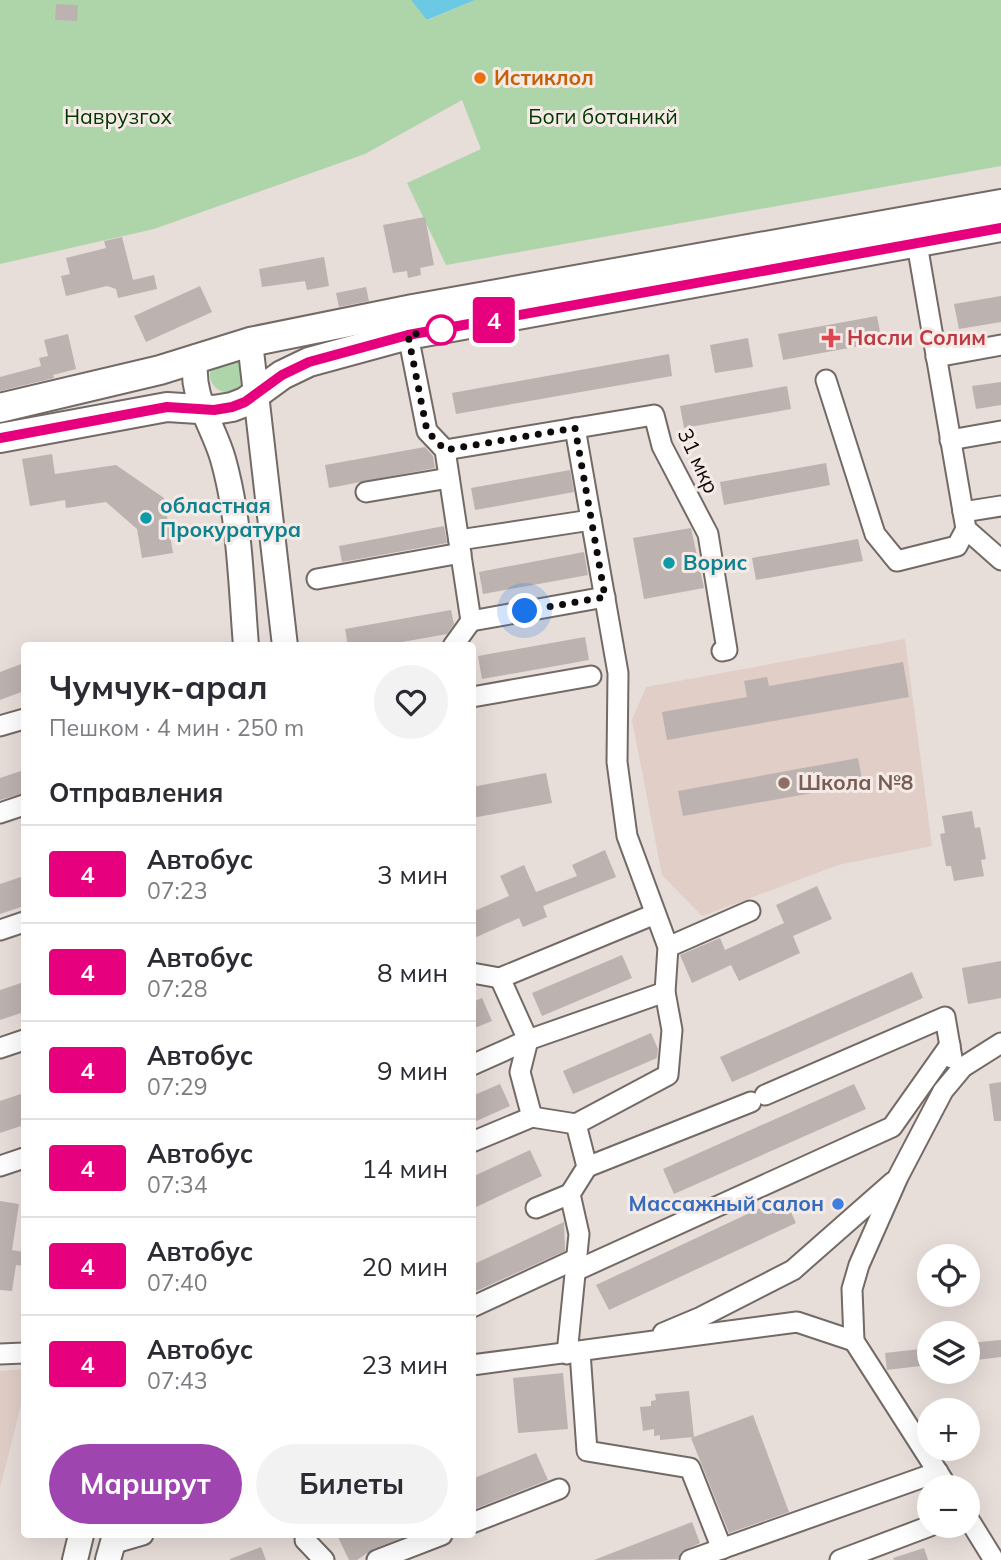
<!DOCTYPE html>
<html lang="ru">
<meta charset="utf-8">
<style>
:root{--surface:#fff;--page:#f2f2f3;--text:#2b2b33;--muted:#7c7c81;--line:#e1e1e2;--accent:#9e45b0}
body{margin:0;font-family:Mulish,sans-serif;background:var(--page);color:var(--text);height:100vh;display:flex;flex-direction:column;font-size:26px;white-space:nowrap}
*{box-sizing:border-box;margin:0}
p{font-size:23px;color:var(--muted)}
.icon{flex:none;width:38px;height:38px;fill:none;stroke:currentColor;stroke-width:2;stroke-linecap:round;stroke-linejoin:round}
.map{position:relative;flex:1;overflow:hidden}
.details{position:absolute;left:21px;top:642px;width:455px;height:896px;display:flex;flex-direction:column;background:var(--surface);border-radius:7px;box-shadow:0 7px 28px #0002}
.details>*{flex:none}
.badge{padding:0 14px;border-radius:5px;font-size:24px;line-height:46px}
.tools{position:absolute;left:917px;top:1244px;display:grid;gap:14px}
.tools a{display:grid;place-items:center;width:63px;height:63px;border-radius:50%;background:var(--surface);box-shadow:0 7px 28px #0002;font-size:35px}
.you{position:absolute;width:35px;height:35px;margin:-18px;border:5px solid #fff;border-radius:50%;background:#1a73e8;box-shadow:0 0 0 10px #1a73e833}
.map>.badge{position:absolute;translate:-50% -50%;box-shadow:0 0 0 4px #fff}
h2{padding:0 28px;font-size:26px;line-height:63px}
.round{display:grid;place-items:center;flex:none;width:74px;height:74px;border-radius:37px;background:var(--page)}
.head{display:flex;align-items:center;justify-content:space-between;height:119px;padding:0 28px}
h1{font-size:33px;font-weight:700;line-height:52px}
.primary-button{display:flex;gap:14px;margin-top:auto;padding:14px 28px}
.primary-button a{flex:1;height:80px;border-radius:42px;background:var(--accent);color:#fff;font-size:28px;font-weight:700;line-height:80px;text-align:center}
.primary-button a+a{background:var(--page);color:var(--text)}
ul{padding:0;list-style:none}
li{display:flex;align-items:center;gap:21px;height:98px;padding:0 28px;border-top:2px solid var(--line)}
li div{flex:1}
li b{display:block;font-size:26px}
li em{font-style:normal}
li .badge{min-width:77px;font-weight:700;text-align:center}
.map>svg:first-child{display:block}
</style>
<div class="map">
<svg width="1001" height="1560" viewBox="0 0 1001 1560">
<rect width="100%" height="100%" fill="#e7ddd9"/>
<g fill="#e0cec7">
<path d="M 905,639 L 932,846 L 838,865 L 702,916 L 662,875 L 632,720 L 646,687 Z"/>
<path d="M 24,1369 L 24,1393 L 0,1488 L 0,1371 Z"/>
</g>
<g fill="#add5a9">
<path d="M 0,0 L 411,0 L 428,20 L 475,0 L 1001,0 L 1001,166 L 446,265 L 407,183 L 481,149 L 462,100 L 365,154 L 154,229 L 0,264 Z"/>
<circle cx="227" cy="375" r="17"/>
</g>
<path fill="#6bc9e4" d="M 411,0 L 475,0 L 427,20 Z"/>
<g fill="#bcb2af">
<path d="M 56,4 L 78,5 L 77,21 L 55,20 Z"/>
<path d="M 425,217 L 434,265 L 420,268 L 421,275 L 408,278 L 407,271 L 393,273 L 383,225 Z"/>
<path d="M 122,237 L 133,280 L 154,275 L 157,289 L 118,298 L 116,289 L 107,286 L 66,296 L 61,276 L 70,274 L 66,258 L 106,248 L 104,241 Z"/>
<path d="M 324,257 L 329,286 L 307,290 L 305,281 L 262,287 L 259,269 Z"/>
<path d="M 200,286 L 212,312 L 146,342 L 134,316 Z"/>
<path d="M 366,287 L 369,301 L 339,307 L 336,293 Z"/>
<path d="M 1001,296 L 1001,322 L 959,329 L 954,304 Z"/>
<path d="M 877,316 L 882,342 L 783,360 L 778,334 Z"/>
<path d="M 68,334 L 76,369 L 53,375 L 54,378 L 0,391 L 0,377 L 41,366 L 39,358 L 48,356 L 44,340 Z"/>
<path d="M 748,338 L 753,367 L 715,373 L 710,345 Z"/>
<path d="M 669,354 L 672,376 L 456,414 L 452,393 Z"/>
<path d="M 1001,382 L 1001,405 L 976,409 L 972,386 Z"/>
<path d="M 787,386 L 791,409 L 684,428 L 680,406 Z"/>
<path d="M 425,447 L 433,456 L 435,468 L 329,488 L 325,465 Z"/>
<path d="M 52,454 L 55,474 L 116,465 L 164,498 L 173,553 L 142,558 L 137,529 L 106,502 L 66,508 L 65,500 L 30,506 L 22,459 Z"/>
<path d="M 826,463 L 830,485 L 724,505 L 720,482 Z"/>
<path d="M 570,470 L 574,492 L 475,510 L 471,488 Z"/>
<path d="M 444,526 L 447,543 L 342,562 L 339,546 Z"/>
<path d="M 691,528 L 704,588 L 644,599 L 633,538 Z"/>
<path d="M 858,539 L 863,561 L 756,580 L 752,558 Z"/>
<path d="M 584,552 L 588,575 L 483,594 L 479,572 Z"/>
<path d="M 451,610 L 454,624 L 447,634 L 380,646 L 348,646 L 345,629 Z"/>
<path d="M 585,637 L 589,660 L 482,679 L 478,656 Z"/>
<path d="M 903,662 L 909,697 L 667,740 L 662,712 L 747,697 L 744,681 L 767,677 L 769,686 Z"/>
<path d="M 24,663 L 24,691 L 0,700 L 0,672 Z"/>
<path d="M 858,758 L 863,784 L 683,816 L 678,791 Z"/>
<path d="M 24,770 L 24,793 L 0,800 L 0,778 Z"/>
<path d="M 546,773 L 552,803 L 472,818 L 472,787 Z"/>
<path d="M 972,811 L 975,828 L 980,827 L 986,859 L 981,860 L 984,876 L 954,881 L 951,866 L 946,866 L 940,834 L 945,833 L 942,816 Z"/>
<path d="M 605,850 L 616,877 L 543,906 L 547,917 L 523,927 L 519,918 L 472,939 L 472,912 L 509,896 L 500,876 L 524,865 L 536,892 L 577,876 L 572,865 Z"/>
<path d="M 24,876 L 24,906 L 0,914 L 0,884 Z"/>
<path d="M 817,886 L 832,919 L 793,936 L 800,953 L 739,981 L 731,965 L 692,983 L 680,955 L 720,938 L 725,950 L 784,923 L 776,905 Z"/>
<path d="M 622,955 L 632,978 L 542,1016 L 532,993 Z"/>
<path d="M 1001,961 L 1001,998 L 968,1004 L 962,968 Z"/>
<path d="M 912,972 L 923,998 L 732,1082 L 720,1057 Z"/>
<path d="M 24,982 L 24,1012 L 0,1020 L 0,990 Z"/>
<path d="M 482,998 L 492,1021 L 472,1029 L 472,1002 Z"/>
<path d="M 651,1033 L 658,1049 L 657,1058 L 573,1094 L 563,1071 Z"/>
<path d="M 1001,1082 L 1001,1121 L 994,1121 L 989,1084 Z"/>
<path d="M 500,1084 L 510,1106 L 472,1123 L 472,1096 Z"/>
<path d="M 854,1084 L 866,1109 L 674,1194 L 663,1169 Z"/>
<path d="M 24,1093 L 24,1125 L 0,1133 L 0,1101 Z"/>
<path d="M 530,1150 L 542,1176 L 472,1209 L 472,1177 Z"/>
<path d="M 784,1197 L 796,1223 L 609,1310 L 596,1285 Z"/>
<path d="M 0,1201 L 19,1204 L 12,1250 L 24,1252 L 24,1266 L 16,1265 L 12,1291 L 0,1290 Z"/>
<path d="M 564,1222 L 565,1251 L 472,1293 L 472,1265 Z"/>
<path d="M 1001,1340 L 1001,1357 L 968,1361 L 968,1343 Z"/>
<path d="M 929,1348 L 929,1365 L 887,1370 L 885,1353 Z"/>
<path d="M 563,1373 L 568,1429 L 518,1433 L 513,1378 Z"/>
<path d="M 689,1391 L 694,1437 L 660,1440 L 660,1435 L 654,1436 L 654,1429 L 643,1431 L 640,1407 L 651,1406 L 651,1401 L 656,1400 L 655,1394 Z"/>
<path d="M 753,1415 L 789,1512 L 729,1533 L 691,1438 Z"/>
<path d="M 536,1453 L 548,1480 L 472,1510 L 472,1479 Z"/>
<path d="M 692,1522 L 700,1543 L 681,1552 L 678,1559 L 594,1560 Z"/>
<path d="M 337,1535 L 409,1535 L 373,1549 L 357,1560 L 349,1560 Z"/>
<path d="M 261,1547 L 266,1560 L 230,1560 L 230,1559 Z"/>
<path d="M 924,1548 L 928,1560 L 894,1560 L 893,1558 Z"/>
</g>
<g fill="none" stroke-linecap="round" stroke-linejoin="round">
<g stroke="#736a66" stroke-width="23">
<g id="minor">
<path d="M 917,244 L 966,529 L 1001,560"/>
<path d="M 408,335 L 427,431 L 445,450 L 471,621 L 453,646"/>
<path d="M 936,357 L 1001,345"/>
<path d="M 826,380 L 875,534 L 897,561 L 957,546 L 966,529"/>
<path d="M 950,440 L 1001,431"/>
<path d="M 445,450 L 654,415 L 662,446 L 708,534 L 727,650 L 722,651"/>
<path d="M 366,492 L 449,478"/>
<path d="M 963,512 L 1001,506"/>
<path d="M 459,540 L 591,520"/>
<path d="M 317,579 L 461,553"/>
<path d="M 471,621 L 605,597"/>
<path d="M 472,697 L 591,676"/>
<path d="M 0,726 L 24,719"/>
<path d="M 0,813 L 24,805"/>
<path d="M 0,930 L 24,922"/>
<path d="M 668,947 L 750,911"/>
<path d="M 472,973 L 500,978 L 655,914"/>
<path d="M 500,978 L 528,1040 L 520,1072 L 532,1117"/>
<path d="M 0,1048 L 24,1040"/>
<path d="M 472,1065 L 528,1040 L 665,992"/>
<path d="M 765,1095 L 945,1017 L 952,1058"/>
<path d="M 472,1142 L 532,1117 L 576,1124"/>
<path d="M 0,1166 L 24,1158"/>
<path d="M 587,1167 L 751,1102"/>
<path d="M 536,1208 L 570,1194"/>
<path d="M 575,1271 L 892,1127 L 950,1045"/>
<path d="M 472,1307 L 576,1259"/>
<path d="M 663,1333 L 701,1317 L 793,1270 L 893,1182"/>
<path d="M 580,1352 L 587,1451 L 690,1468 L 722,1549"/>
<path d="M 0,1354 L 24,1353"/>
<path d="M 567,1354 L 579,1234 L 570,1194 L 587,1167 L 576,1124 L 668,1075 L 672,1030 L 665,992 L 668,947 L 627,836 L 617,762 L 618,673 L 575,428"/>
<path d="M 472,1365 L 797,1322 L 854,1341"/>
<path d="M 948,1488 L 854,1341 L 852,1289 L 859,1265 L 898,1177 L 943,1091 L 963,1067 L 1001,1043"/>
<path d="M 968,1518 L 994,1560"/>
<path d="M 472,1523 L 559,1489"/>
<path d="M 305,1540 L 324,1560"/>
<path d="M 112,1544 L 143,1535"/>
<path d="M 377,1560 L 442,1535"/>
<path d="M 690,1560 L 938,1472"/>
<path d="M 840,1560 L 930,1526"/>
</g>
</g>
<g stroke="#736a66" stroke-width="28">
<g id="major">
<path d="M 250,342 L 285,646"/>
<path d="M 196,357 C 189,396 213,424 223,459 C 240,519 241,584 246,646"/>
<path d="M 75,1560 L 81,1535"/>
<path d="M 108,1560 L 115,1535"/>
</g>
</g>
<g stroke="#736a66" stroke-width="32">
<g id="highway">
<path d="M 0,408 L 160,370 L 250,342 L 413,309 L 1001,204"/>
<path d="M 0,438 L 167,407 L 214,410 L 232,407 L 245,402 L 282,375 L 309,362 L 408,335 L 1001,227"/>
</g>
</g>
<use href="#minor" stroke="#fff" stroke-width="19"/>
<use href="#major" stroke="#fff" stroke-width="24"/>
<use href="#highway" stroke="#fff" stroke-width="28"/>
</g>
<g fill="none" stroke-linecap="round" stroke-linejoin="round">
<g stroke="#fff" stroke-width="16">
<path id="line" d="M 0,438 L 167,407 L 214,410 L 232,407 L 245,402 L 282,375 L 309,362 L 408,335 L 1001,228"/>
</g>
<use href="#line" stroke="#e6007e" stroke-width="10"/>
<path stroke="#0f0b0a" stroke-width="7" stroke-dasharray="0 12.6" d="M 441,330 L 408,335 L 427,431 L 445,450 L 575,428 L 605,597 L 525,611"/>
</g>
<circle fill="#e8710a" stroke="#f5eae6" stroke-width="2.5" cx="480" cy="78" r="7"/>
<circle fill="#fff" stroke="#e6007e" stroke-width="3.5" cx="441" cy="330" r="14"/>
<path fill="#e0444e" stroke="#f5eae6" stroke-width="2.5" d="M827.5 327.5h7v7h7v7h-7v7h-7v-7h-7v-7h7z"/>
<g fill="#0f9aa8" stroke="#f5eae6" stroke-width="2.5">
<circle cx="146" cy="518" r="7"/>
<circle cx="669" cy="563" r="7"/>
</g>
<circle fill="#8d6e63" stroke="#f5eae6" stroke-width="2.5" cx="784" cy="783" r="7"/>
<circle fill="#3f7fe0" stroke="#f5eae6" stroke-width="2.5" cx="838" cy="1204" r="7"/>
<g text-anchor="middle" stroke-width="6" stroke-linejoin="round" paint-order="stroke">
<g font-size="21" font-weight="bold" fill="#c56008" stroke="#f5eae6" text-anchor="start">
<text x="494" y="85">Истиклол</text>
</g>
<g font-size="21" fill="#003700" stroke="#f5eae6">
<text x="118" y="124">Наврузгох</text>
<text x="603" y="124">Боги ботаникй</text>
</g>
<g font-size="21" font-weight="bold" fill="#be3a42" stroke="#f5eae6" text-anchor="start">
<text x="847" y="345">Насли Солим</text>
</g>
<g font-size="21" fill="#0f0b0a" stroke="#f5eae6">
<text transform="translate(698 461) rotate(65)" y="7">31 мкр</text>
</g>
<g font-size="21" font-weight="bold" fill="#0d838f" stroke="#f5eae6" text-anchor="start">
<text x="160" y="513">областная<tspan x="160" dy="24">Прокуратура</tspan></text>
<text x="683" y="570">Ворис</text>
</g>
<g font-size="21" font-weight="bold" fill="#785e54" stroke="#f5eae6" text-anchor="start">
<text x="798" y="790">Школа №8</text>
</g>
<g font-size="21" font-weight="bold" fill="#366cbe" stroke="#f5eae6" text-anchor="end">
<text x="824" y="1211">Массажный салон</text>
</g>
</g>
</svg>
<div class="tools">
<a><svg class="icon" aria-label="locate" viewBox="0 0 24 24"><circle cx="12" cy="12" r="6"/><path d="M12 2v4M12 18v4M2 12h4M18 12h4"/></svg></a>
<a><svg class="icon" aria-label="layers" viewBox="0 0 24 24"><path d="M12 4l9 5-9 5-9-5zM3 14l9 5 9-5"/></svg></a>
<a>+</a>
<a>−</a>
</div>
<div class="you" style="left:525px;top:611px"></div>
<b class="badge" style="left:494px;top:320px;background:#e6007e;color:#fff">4</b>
<section class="details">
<div class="head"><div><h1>Чумчук-арал</h1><p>Пешком · 4 мин · 250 m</p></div><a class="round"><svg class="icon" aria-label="heart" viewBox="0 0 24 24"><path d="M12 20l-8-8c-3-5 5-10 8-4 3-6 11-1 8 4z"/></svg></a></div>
<h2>Отправления</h2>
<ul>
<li><span class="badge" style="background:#e6007e;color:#fff">4</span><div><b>Автобус</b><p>07:23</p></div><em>3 мин</em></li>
<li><span class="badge" style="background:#e6007e;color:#fff">4</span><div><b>Автобус</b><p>07:28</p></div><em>8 мин</em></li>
<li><span class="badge" style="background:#e6007e;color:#fff">4</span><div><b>Автобус</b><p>07:29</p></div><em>9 мин</em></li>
<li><span class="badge" style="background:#e6007e;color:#fff">4</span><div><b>Автобус</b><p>07:34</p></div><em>14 мин</em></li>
<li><span class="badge" style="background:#e6007e;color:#fff">4</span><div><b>Автобус</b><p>07:40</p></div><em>20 мин</em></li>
<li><span class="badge" style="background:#e6007e;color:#fff">4</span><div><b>Автобус</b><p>07:43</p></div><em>23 мин</em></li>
</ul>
<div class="primary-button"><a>Маршрут</a><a>Билеты</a></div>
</section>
</div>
